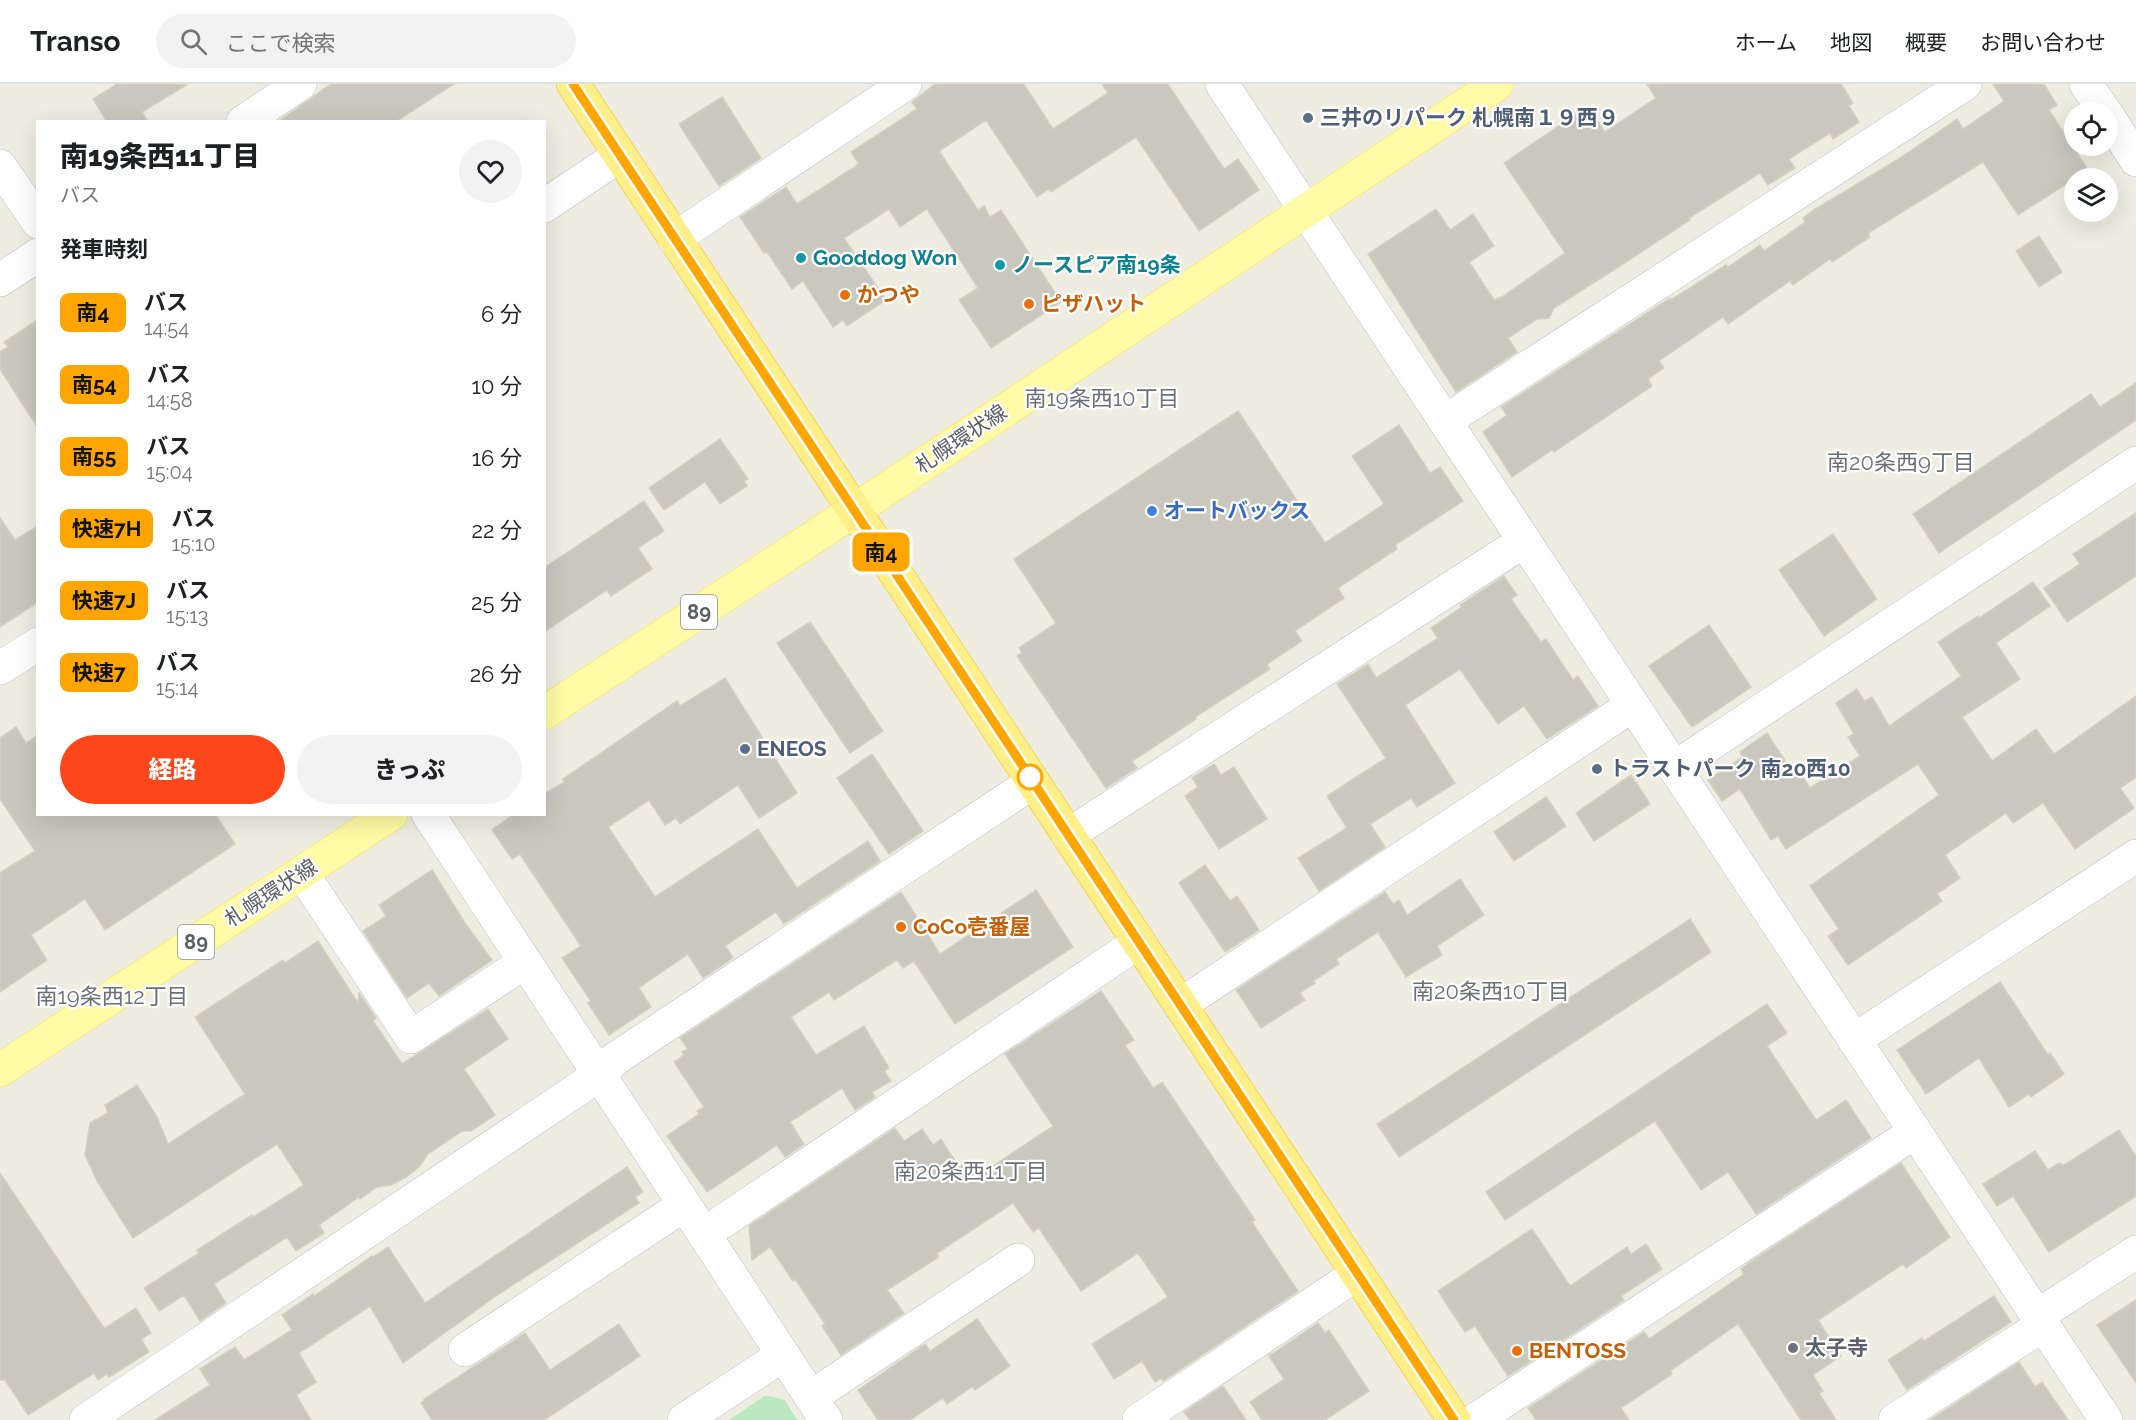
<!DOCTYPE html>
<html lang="ja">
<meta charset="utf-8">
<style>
:root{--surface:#fff;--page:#f2f2f2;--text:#202124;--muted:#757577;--line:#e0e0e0;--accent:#fc471a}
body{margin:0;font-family:Raleway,"Noto Sans JP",sans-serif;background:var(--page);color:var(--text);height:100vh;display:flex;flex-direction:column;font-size:22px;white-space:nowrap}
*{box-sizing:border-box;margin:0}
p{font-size:20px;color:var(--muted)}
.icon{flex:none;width:33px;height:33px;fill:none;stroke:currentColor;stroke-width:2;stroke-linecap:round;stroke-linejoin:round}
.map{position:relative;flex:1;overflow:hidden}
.drawer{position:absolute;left:36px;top:36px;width:510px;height:696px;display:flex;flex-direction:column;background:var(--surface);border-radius:0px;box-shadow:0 6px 24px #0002}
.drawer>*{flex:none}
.badge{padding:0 12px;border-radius:9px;font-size:21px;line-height:39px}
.controls{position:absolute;left:2064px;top:18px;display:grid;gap:12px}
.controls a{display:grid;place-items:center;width:54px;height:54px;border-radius:50%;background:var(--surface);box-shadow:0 6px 24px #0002;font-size:30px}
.map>.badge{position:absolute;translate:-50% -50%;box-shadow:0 0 0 3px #fff}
h2{padding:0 24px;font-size:22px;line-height:54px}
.round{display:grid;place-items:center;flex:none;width:63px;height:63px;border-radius:32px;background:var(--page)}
.head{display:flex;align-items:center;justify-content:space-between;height:102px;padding:0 24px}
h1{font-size:28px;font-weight:800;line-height:45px}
.action{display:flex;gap:12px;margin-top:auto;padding:12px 24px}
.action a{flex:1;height:69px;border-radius:36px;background:var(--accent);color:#fff;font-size:24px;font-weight:800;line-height:69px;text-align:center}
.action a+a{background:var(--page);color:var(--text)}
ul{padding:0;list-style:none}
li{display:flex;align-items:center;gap:18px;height:72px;padding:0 24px}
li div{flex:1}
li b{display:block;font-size:22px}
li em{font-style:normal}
li .badge{min-width:66px;font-weight:700;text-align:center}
header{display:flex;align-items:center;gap:36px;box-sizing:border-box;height:84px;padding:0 30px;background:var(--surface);border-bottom:2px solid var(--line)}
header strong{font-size:28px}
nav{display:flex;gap:33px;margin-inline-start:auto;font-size:21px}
.search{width:420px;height:54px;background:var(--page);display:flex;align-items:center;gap:15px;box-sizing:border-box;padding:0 21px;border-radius:33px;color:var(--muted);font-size:22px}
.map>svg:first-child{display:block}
</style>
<header>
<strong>Transo</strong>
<div class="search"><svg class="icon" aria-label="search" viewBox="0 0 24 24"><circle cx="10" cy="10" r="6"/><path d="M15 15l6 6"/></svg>ここで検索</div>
<nav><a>ホーム</a><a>地図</a><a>概要</a><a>お問い合わせ</a></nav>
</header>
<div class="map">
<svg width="2136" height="1336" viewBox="0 0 2136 1336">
<rect width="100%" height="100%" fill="#efede1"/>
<path fill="#bae9c0" d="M 766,1311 L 785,1316 L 797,1336 L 729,1336 Z"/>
<g fill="#cac7be" stroke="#d4d0bf" stroke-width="1.5">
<path d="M 117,0 L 188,0 L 142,28 L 148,38 L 107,38 L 93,15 Z"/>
<path d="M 331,0 L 454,0 L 395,38 L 278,38 Z"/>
<path d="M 935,0 L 1024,0 L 1053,45 L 1108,9 L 1102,0 L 1168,0 L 1224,85 L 1238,75 L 1259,106 L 1199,147 L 1136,53 L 1051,108 L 1049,105 L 1037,113 L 986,36 L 939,67 L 978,126 L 984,122 L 990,133 L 1001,126 L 1061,218 L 991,264 L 959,216 L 978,204 L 927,125 L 900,143 L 889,125 L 844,154 L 886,216 L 847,242 L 843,236 L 833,243 L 803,197 L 792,205 L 767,168 L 764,169 L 740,133 L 786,103 L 797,120 L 859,80 L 851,68 L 917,25 L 912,18 Z"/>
<path d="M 1647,0 L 1841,0 L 1853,19 L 1849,22 L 1859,38 L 1833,55 L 1830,49 L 1789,75 L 1795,84 L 1768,101 L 1760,89 L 1689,134 L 1690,136 L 1623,180 L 1554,224 L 1549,234 L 1537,235 L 1508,254 L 1517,268 L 1456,308 L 1368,170 L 1436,125 L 1450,146 L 1473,130 L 1494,162 L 1469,178 L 1494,216 L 1502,213 L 1565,169 L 1504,79 L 1588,22 L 1605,48 L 1656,14 Z"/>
<path d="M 1993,0 L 2044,0 L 2057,21 L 2049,26 L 2088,86 L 2018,131 L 1983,78 L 1868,149 L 1870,153 L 1832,178 L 1830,175 L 1793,201 L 1790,197 L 1728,240 L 1723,233 L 1659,277 L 1664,284 L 1648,295 L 1652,302 L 1554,368 L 1552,366 L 1512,393 L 1483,348 L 1507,331 L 1501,323 L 1670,214 L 1671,216 L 1726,181 L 1728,183 L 1760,161 L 1764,167 L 1805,138 L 1803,134 L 1814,126 L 1900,74 L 1957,35 L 1963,45 L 2004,17 Z"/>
<path d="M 722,13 L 761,74 L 719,102 L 679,40 Z"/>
<path d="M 2039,152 L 2062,188 L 2039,203 L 2016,167 Z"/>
<path d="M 38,236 L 38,344 L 0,285 L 0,268 L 8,263 L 4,258 Z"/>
<path d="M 2136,299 L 2136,336 L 1939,469 L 1913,430 L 2091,310 L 2100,323 Z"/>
<path d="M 1238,327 L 1325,459 L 1384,420 L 1352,372 L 1399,341 L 1430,389 L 1440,383 L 1463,417 L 1395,461 L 1397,465 L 1338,504 L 1344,514 L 1295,547 L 1302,557 L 1267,580 L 1270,585 L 1195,633 L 1196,635 L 1132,677 L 1137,684 L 1106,704 L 1017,572 L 1022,569 L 1019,564 L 1056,539 L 1014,475 Z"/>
<path d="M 720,355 L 748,395 L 744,397 L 747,402 L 720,420 L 705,398 L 664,426 L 649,404 Z"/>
<path d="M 644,417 L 664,447 L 638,464 L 652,485 L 611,512 L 607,506 L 544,548 L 544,484 Z"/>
<path d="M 2136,429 L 2136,492 L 2067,538 L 2044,504 L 2080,480 L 2073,470 Z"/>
<path d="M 0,434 L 15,456 L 38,442 L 38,518 L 0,543 Z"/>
<path d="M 1833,450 L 1877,515 L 1824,552 L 1779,486 Z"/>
<path d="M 1504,492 L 1517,511 L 1511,515 L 1541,558 L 1546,555 L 1573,596 L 1578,592 L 1598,622 L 1547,655 L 1524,622 L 1498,640 L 1460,585 L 1405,621 L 1455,699 L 1417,723 L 1411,714 L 1370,740 L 1385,763 L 1319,807 L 1298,774 L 1347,744 L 1327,712 L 1386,674 L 1337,600 L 1368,580 L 1376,594 L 1438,554 L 1431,544 L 1462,523 L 1460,521 Z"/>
<path d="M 2033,498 L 2050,522 L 1996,559 L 2020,595 L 1962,633 L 1992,677 L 2036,645 L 2054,670 L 2136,612 L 2136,693 L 2120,704 L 2134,724 L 2075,765 L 2043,719 L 2013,739 L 2006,729 L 1945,771 L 1960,794 L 1937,810 L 1942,817 L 1848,881 L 1828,852 L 1839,845 L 1810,802 L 1939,711 L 1918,680 L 1786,765 L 1778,752 L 1771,756 L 1740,705 L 1722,717 L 1708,696 L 1743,673 L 1740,668 L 1767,649 L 1791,686 L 1796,683 L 1810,704 L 1860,672 L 1848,653 L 1854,650 L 1836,619 L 1857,605 L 1864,617 L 1872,613 L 1889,642 L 1961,592 L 1938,558 L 1978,532 L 1979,534 Z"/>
<path d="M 810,538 L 883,647 L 850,669 L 777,559 Z"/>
<path d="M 1709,541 L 1751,603 L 1692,643 L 1649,582 Z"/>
<path d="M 725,594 L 797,709 L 759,734 L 738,701 L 680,740 L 676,734 L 665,741 L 649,716 L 608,743 L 655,813 L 758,745 L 797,804 L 868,757 L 880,777 L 784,840 L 776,828 L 725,862 L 733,874 L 703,894 L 688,870 L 639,904 L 651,923 L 609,951 L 588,919 L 591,917 L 562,874 L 581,862 L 520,770 L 512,775 L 492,746 L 514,730 L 544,730 L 544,710 L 565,698 L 563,695 L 677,617 L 680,622 Z"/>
<path d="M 16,643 L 26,659 L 38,651 L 38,730 L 215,730 L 235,760 L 105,846 L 85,815 L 31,851 L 47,876 L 0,908 L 0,789 L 35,767 L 0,715 L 0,654 Z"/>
<path d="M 872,670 L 923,747 L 889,770 L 837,694 Z"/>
<path d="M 1214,680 L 1221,691 L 1234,683 L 1267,735 L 1219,765 L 1185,712 L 1198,703 L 1192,694 Z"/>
<path d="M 1631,691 L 1650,720 L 1594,757 L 1576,729 Z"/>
<path d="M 1546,713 L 1566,742 L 1514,777 L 1494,748 Z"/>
<path d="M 1205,781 L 1230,817 L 1237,812 L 1259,846 L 1225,868 L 1179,799 Z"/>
<path d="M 432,786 L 465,839 L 492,876 L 439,912 L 429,899 L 407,914 L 363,847 L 386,832 L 379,821 Z"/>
<path d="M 1460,795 L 1484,831 L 1437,862 L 1442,871 L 1406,893 L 1378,848 L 1336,875 L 1339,880 L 1313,897 L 1315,899 L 1300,909 L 1305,916 L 1261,944 L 1236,906 L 1385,808 L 1393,820 L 1399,816 L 1407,831 Z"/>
<path d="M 1036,806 L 1073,863 L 955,940 L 914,877 L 903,884 L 897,876 L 834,916 L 829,908 L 791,933 L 816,971 L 864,942 L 889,984 L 884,987 L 891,997 L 872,1008 L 875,1013 L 855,1026 L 842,1004 L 790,1038 L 804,1060 L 785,1073 L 777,1061 L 707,1108 L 667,1052 L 699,1030 L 697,1027 L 704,1023 L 674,978 L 684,971 L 682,968 L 688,965 L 680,954 L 901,808 L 940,870 Z"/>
<path d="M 1690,835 L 1711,868 L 1399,1073 L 1377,1040 Z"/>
<path d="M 318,857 L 358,919 L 359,909 L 376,934 L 373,937 L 402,980 L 488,925 L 508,955 L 464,985 L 495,1031 L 471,1047 L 462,1047 L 428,1070 L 419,1083 L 406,1093 L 391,1101 L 377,1103 L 360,1115 L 359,1113 L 319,1141 L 324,1149 L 296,1167 L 287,1153 L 214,1200 L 226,1219 L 200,1237 L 184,1211 L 159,1227 L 144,1204 L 199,1169 L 197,1166 L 252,1131 L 253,1133 L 304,1101 L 277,1060 L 133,1154 L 98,1099 L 85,1071 L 90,1039 L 108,1029 L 105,1021 L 137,1001 L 157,1033 L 168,1060 L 245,1010 L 195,933 L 283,876 L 285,879 Z"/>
<path d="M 2000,898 L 2048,971 L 2050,969 L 2064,990 L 2031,1013 L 2029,1010 L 2009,1023 L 1979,974 L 1926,1010 L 1897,966 Z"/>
<path d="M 1101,907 L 1134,956 L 1125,961 L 1153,1004 L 1162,998 L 1255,1136 L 1252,1138 L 1298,1207 L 1163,1297 L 1162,1294 L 1155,1298 L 1142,1277 L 1114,1295 L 1092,1260 L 1168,1213 L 1138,1169 L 1081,1207 L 1039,1144 L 1033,1148 L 1013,1119 L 937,1169 L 939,1173 L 887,1206 L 904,1229 L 841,1271 L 822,1242 L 825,1240 L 795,1195 L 793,1197 L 770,1163 L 752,1176 L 749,1142 L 895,1044 L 904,1057 L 922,1045 L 933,1061 L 941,1055 L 959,1083 L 968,1077 L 978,1092 L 1053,1042 L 1005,970 Z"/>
<path d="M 1767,920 L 1787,949 L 1767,962 L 1816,1036 L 1846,1016 L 1871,1054 L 1756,1130 L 1728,1088 L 1701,1106 L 1655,1037 L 1505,1136 L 1486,1108 Z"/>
<path d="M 2119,1046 L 2136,1072 L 2136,1112 L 2049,1168 L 2013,1112 L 1997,1122 L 1983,1100 L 2035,1067 L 2048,1086 L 2059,1079 L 2064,1081 Z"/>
<path d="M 1901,1079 L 1950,1153 L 1906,1184 L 1903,1180 L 1818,1236 L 1841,1272 L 1813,1291 L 1823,1307 L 1819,1309 L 1836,1336 L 1801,1336 L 1738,1240 L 1670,1287 L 1672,1290 L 1621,1324 L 1629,1336 L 1536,1336 L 1528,1324 L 1644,1248 L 1649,1255 L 1744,1190 L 1741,1185 L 1750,1178 Z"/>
<path d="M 627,1083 L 643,1108 L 635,1113 L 639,1119 L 496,1212 L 403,1279 L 370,1222 L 299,1269 L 316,1298 L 296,1311 L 311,1336 L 155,1336 L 210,1301 L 200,1285 L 235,1263 L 244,1276 L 292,1246 L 282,1231 L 313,1210 L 314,1212 L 372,1172 L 373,1173 L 388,1163 L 425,1219 Z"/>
<path d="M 0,1089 L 102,1241 L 105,1244 L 136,1224 L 151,1249 L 141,1255 L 149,1268 L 109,1293 L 107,1290 L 98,1296 L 94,1289 L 28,1331 L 5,1296 L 0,1296 Z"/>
<path d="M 1532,1145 L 1570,1202 L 1627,1163 L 1631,1170 L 1646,1160 L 1662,1185 L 1621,1212 L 1624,1216 L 1508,1292 L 1475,1242 L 1465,1248 L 1438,1207 Z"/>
<path d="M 1994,1212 L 2011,1238 L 1907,1306 L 1888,1276 L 1922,1254 L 1924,1257 Z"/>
<path d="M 2136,1216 L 2136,1299 L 2097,1241 Z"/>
<path d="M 977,1235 L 1010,1282 L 975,1306 L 972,1303 L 947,1320 L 943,1314 L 910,1336 L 878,1336 L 858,1306 L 925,1260 L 930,1267 Z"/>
<path d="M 1318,1239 L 1325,1249 L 1329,1246 L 1369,1307 L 1325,1336 L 1262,1336 L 1250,1318 L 1284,1295 L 1269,1272 Z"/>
<path d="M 619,1240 L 640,1272 L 544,1336 L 432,1336 L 421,1319 L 425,1316 L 424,1315 L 525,1249 L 550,1286 Z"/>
<path d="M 2019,1278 L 2035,1303 L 2042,1298 L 2068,1336 L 1930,1336 Z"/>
<path d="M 1223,1302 L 1246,1336 L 1190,1336 L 1184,1328 Z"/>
</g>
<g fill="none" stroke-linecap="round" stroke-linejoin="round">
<g stroke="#bcbec4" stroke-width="34">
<g id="minor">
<path d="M 1222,0 L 2106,1336"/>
<path d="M 2086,0 L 2105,28"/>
<path d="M 2108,32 L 2136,76"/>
<path d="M 243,38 L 300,0"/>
<path d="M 0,82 L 38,138"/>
<path d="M 544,122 L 619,72"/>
<path d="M 674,155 L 905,0"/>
<path d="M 0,196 L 38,171"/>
<path d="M 1445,337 L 1965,0"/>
<path d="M 0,584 L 38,560"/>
<path d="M 1674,684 L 2136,379"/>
<path d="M 428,730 L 826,1336"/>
<path d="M 1068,751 L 1524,457"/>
<path d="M 302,789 L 411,953 L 525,878"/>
<path d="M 1180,921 L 1633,621"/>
<path d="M 1854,956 L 2136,772"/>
<path d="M 704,1150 L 1139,858"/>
<path d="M 2037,1232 L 2136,1168"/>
<path d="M 465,1266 L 684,1121"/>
<path d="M 811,1313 L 1018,1176"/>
<path d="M 86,1336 L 599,991 L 615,975 L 1033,698"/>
<path d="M 684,1336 L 783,1271"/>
<path d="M 1139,1336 L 1357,1190"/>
<path d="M 1475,1336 L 1915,1048"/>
<path d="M 1895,1336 L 2043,1241"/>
</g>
</g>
<g stroke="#ffe24a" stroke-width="34">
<g id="major">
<path d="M 544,629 L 802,461 L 1497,0"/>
<path d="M 0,986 L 391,730"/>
</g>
</g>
<g stroke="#f0c200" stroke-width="34">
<path id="highway" d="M 573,0 L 1454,1336"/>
</g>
<use href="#minor" stroke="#fff" stroke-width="33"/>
<use href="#major" stroke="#fffba6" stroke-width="33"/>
<use href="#highway" stroke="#ffef88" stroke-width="33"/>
</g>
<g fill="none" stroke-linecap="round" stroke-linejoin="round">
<g stroke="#fff" stroke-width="14">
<path id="line" d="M 573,0 L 1454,1336"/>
</g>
<use href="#line" stroke="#ffa500" stroke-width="9"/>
</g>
<g fill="#5c6f8a" stroke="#fff" stroke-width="2">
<circle cx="1308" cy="34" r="6"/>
<circle cx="745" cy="665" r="6"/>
<circle cx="1597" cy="685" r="6"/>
</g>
<g fill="#0f9aa8" stroke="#fff" stroke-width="2">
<circle cx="801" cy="174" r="6"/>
<circle cx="1000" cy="181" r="6"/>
</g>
<g fill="#e8710a" stroke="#fff" stroke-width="2">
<circle cx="845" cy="211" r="6"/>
<circle cx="1029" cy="220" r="6"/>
<circle cx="901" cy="843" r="6"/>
<circle cx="1517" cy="1267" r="6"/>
</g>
<circle fill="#3f7fe0" stroke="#fff" stroke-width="2" cx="1152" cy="427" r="6"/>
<circle fill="#fff" stroke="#ffa500" stroke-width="3" cx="1030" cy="693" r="12"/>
<circle fill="#6b7280" stroke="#fff" stroke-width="2" cx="1793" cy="1264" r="6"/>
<g text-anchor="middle" stroke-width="4.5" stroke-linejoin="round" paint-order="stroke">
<g fill="#fff" stroke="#8c8e92" stroke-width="1.5">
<rect x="681" y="511" width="36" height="34" rx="4.5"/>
<rect x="178" y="841" width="36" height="34" rx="4.5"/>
</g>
<g font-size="20" font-weight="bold" fill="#5a5d64">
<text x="699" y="535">89</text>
<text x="196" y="865">89</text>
</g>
<g font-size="21" font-weight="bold" fill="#4e5e75" stroke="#fff" text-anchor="start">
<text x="1320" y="41">三井のリパーク 札幌南１９西９</text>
<text x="757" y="672">ENEOS</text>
<text x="1609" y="692">トラストパーク 南20西10</text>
</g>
<g font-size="21" font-weight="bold" fill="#0d838f" stroke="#fff" text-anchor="start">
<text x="813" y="181">Gooddog Won</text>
<text x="1012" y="188">ノースピア南19条</text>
</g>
<g font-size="21" font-weight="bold" fill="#c56008" stroke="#fff" text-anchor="start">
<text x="857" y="218">かつや</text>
<text x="1041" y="227">ピザハット</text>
<text x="913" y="850">CoCo壱番屋</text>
<text x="1529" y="1274">BENTOSS</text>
</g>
<g font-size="21" fill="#5a5d64" stroke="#fff">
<text transform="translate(961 355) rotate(-34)" y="7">札幌環状線</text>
<text transform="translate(271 809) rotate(-33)" y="7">札幌環状線</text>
</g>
<g font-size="21" font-weight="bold" fill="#366cbe" stroke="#fff" text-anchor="start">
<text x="1164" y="434">オートバックス</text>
</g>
<g font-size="21" font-weight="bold" fill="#5b616d" stroke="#fff" text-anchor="start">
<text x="1805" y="1271">太子寺</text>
</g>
<g font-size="22" fill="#6b6f76" stroke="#fff">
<text x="1102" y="322">南19条西10丁目</text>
<text x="1901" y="386">南20条西9丁目</text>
<text x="1491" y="915">南20条西10丁目</text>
<text x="112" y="920">南19条西12丁目</text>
<text x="971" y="1095">南20条西11丁目</text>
</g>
</g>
</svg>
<div class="controls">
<a><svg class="icon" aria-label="locate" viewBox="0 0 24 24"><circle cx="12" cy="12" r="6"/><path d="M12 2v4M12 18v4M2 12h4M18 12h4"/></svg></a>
<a><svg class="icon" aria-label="layers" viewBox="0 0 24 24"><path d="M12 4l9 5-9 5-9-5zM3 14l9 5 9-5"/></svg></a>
</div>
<b class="badge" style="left:881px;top:468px;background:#ffa500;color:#111">南4</b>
<section class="drawer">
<div class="head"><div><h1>南19条西11丁目</h1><p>バス</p></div><a class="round"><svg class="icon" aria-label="heart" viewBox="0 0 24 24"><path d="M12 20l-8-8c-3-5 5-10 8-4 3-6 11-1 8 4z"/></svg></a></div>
<h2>発車時刻</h2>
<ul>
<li><span class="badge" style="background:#ffa500;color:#111">南4</span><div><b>バス</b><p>14:54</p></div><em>6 分</em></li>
<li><span class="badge" style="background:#ffa500;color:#111">南54</span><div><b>バス</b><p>14:58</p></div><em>10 分</em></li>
<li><span class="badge" style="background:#ffa500;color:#111">南55</span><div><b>バス</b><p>15:04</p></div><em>16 分</em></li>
<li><span class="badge" style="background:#ffa500;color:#111">快速7H</span><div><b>バス</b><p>15:10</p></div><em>22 分</em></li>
<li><span class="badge" style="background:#ffa500;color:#111">快速7J</span><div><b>バス</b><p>15:13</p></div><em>25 分</em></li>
<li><span class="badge" style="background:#ffa500;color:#111">快速7</span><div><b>バス</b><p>15:14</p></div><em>26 分</em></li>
</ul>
<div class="action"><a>経路</a><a>きっぷ</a></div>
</section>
</div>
